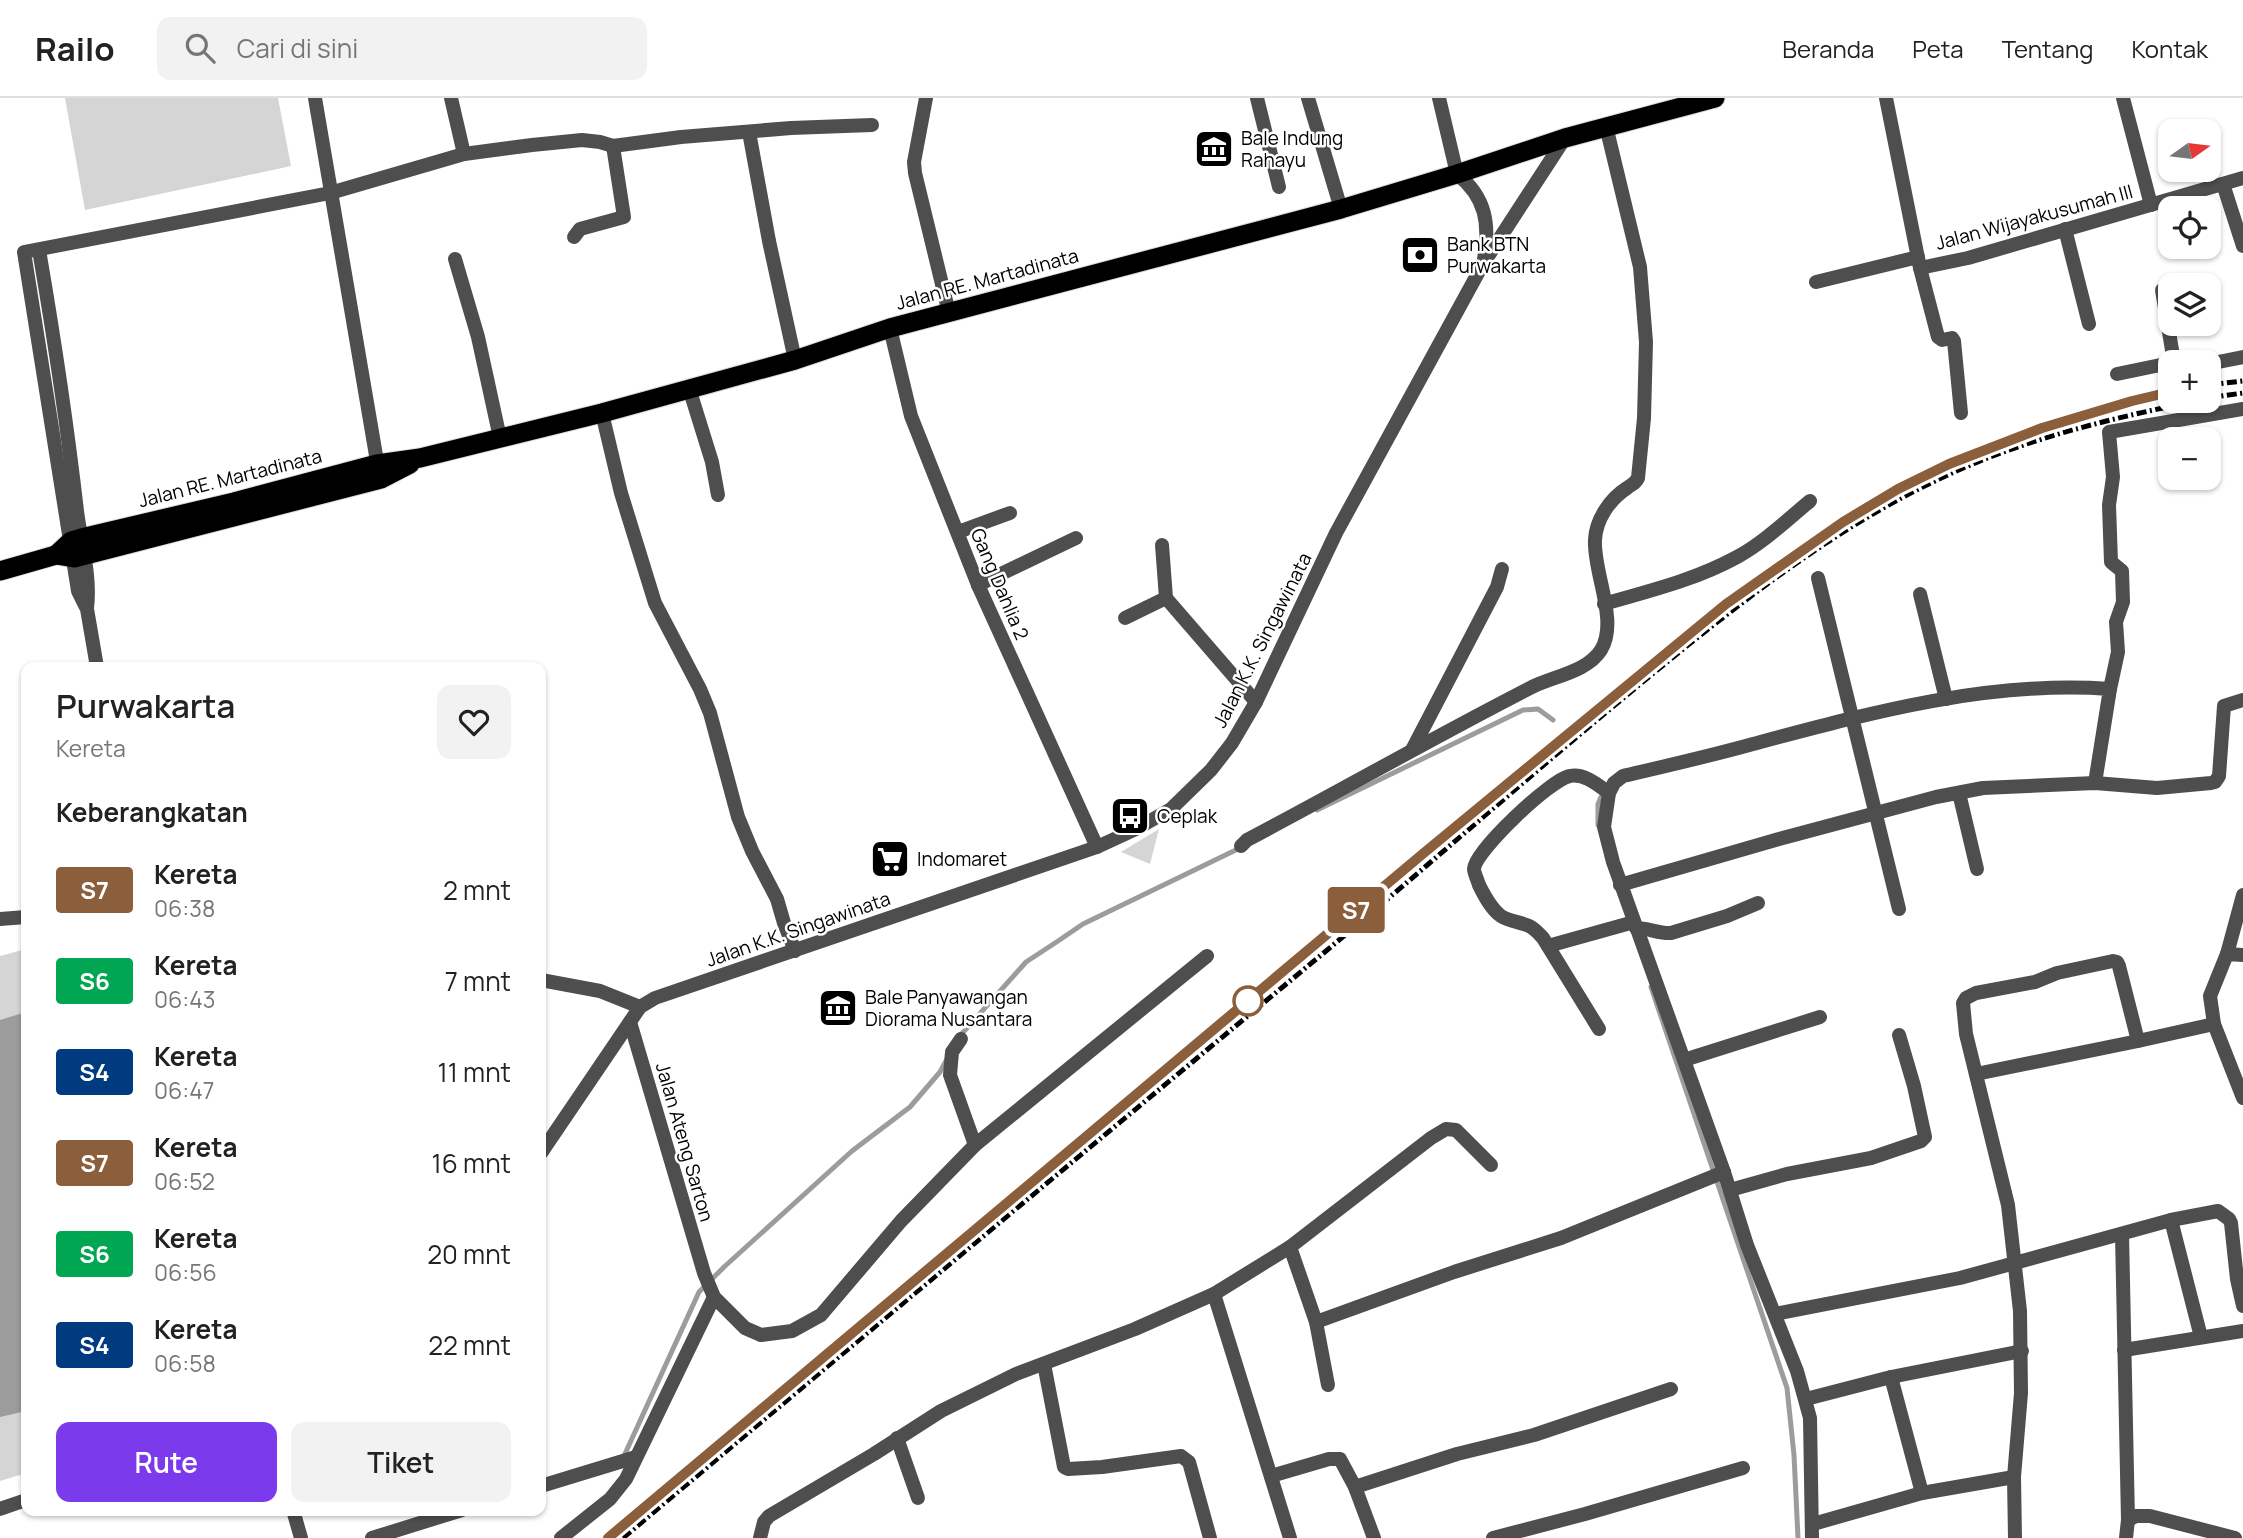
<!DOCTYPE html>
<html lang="id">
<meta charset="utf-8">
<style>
:root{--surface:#fff;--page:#f2f2f2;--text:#222;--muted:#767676;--line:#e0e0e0;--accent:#7c3aed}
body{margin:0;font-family:Manrope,sans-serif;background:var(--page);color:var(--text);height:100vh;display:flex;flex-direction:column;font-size:26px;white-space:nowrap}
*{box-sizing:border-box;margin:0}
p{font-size:23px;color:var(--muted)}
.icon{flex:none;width:38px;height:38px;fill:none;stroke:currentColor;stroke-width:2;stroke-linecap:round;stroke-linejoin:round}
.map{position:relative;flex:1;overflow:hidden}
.side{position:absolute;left:21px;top:564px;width:525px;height:854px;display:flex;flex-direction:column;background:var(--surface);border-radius:14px;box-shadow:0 2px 5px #0004}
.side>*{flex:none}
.badge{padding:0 14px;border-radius:5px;font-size:24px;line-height:46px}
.needle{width:46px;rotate:76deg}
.controls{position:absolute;left:2158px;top:21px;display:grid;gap:14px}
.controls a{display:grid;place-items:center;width:63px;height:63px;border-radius:14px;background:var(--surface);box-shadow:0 2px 5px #0004;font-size:35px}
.map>.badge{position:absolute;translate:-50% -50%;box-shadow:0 0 0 4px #fff}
h2{padding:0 35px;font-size:26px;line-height:63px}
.round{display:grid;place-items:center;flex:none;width:74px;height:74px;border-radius:14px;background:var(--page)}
.head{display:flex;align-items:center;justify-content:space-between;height:119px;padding:0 35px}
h1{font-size:33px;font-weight:600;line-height:52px}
.action{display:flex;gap:14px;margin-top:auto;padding:14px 35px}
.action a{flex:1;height:80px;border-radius:14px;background:var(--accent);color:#fff;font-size:28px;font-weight:600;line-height:80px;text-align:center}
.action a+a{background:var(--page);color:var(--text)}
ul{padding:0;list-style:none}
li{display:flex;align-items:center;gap:21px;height:91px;padding:0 35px}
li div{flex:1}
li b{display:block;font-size:26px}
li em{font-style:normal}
li .badge{min-width:77px;font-weight:700;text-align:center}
header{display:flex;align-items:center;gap:42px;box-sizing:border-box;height:98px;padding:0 35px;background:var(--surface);border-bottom:2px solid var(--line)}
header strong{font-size:33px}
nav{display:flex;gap:38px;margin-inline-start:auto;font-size:24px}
.search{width:490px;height:63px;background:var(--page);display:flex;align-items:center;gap:18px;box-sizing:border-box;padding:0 24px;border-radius:14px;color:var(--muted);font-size:26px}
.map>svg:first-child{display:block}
</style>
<header>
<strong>Railo</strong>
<div class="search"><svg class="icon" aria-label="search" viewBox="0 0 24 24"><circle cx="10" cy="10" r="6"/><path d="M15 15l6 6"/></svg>Cari di sini</div>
<nav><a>Beranda</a><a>Peta</a><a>Tentang</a><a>Kontak</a></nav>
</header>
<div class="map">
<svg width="2243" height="1440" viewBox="0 0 2243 1440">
<rect width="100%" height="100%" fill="#fff"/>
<g fill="#d5d5d5">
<path d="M 65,0 L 278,0 L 291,68 L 85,112 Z"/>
<path d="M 1159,731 L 1150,766 L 1121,754 Z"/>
<path d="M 26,851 L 26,1375 L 0,1383 L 0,858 Z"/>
</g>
<path fill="#9c9c9c" d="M 26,914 L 26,1313 L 0,1319 L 0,922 Z"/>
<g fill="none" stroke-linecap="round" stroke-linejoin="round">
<g stroke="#9c9c9c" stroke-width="5">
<path d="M 1317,712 L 1523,612 L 1538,611 L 1553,622"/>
<path d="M 1598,727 L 1598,706 L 1601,699"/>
<path d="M 1651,889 L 1787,1290 L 1794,1357 L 1798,1440"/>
<path d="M 958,940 L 1026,864 L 1058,843 L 1083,826 L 1242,749"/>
<path d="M 624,1358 L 699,1194 L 724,1169 L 852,1053 L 910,1009 L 940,974 L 947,961"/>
</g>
<g stroke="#dbdbdb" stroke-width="21">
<g id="trunk">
<path d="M 56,457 L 71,443 L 81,440 L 234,404 L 377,366 L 420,360 L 602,315 L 795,262 L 890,230 L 1341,111 L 1457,76 L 1565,40 L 1715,0"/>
<path d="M 0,473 L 56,457 L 74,460 L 381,381 L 410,366"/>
</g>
</g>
<g stroke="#4e4e4e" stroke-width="14">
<path d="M 451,0 L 464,56"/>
<path d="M 926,0 L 914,64 L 915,75 L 949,215"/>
<path d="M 1257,0 L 1279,89"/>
<path d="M 1308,0 L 1341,111"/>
<path d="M 1439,0 L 1457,76"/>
<path d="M 1886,0 L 1920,170 L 1968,160 L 2243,80"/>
<path d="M 2123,0 L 2151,107"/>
<path d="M 749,34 L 769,143 L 795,262"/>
<path d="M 2223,86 L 2243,148"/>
<path d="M 330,95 L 464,56 L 532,47 L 582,42 L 600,44 L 613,48 L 681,39 L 791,30 L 872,27"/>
<path d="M 2065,131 L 2089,226"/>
<path d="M 574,139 L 580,131 L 624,119 L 613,48"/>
<path d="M 455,161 L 478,239 L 500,340"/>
<path d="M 1920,170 L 1938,239 L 1942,242 L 1952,240 L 1954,243 L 1961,315"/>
<path d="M 1816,184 L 1918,159"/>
<path d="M 2162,192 L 2174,264"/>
<path d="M 890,230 L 911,318 L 978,487 L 1097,749"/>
<path d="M 2208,266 L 2243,259"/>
<path d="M 2117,276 L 2170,265"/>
<path d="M 689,290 L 712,364 L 718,397"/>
<path d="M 602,315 L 621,395 L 655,505 L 700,591 L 710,615 L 738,719 L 752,753 L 777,801 L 784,825 L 795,853"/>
<path d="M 958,434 L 1010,415"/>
<path d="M 1162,447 L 1166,500 L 1256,604"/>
<path d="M 1818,480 L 1899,811"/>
<path d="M 978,487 L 1076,440"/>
<path d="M 1920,496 L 1946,601"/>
<path d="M 1604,506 C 1649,493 1695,482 1737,459 C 1763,445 1787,422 1810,403"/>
<path d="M 1125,520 L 1166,500"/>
<path d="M 2110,591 L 2118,554 L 2116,524 L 2123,504 L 2122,473 L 2111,464 L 2109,407 L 2113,379 L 2109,334 L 2243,311"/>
<path d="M 1412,652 L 1497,489 L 1502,471"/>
<path d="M 1959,695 L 1977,771"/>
<path d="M 1241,748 L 1247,742 C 1342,692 1436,638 1532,589 C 1554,578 1587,574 1601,552 C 1619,523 1593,474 1595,442 C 1596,421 1610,401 1627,390 C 1632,386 1635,386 1638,380 L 1644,320 L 1646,244 L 1640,169 L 1606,28"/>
<path d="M 1620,787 L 1779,741 L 1936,699 L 1983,690 L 2095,685 L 2157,690 L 2211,685 L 2215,684 L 2219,678 L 2224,608 L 2243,602"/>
<path d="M 1636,830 C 1648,830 1660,836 1671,835 L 1727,818 L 1758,805"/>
<path d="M 1548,848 L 1634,824"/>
<path d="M 2227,856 L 2243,797"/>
<path d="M 2243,857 L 2227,856 L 2210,898 L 2214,926 L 2243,1000"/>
<path d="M 630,924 L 704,1175 L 714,1199 L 745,1230 L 761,1237 L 792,1233 L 821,1217 L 901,1123 L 975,1047 L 1207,858"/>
<path d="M 1599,931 L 1543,840 C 1540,837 1536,832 1531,829 C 1523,824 1510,824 1501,818 C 1491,811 1484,797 1479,787 C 1478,783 1474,775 1474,771 C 1475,753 1551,681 1570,678 C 1584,675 1598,687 1609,695"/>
<path d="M 961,941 L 952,954 L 950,977 L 975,1047"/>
<path d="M 1684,962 L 1820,919"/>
<path d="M 1976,976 L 2138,943"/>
<path d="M 1730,1092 L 1787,1076 L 1871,1060 L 1921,1043 L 1925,1039 L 1914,988 L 1899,937"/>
<path d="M 2171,1122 L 2201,1239"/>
<path d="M 2122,1136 L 2128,1422 L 2126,1440"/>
<path d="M 1290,1149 L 1316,1224 L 1454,1174 L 1561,1140 L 1724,1074"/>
<path d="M 1214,1196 L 1290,1440"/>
<path d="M 1775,1216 L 1960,1180 L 2171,1122 L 2218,1113 L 2229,1121 L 2231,1125 L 2237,1181 L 2243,1208"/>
<path d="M 1316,1224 L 1328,1287"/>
<path d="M 2124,1252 L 2243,1233"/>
<path d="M 1044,1266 L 1064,1369 L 1068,1371 L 1102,1369 L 1181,1358 L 1189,1364 L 1210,1440"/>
<path d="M 1891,1279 L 1922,1395"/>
<path d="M 1806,1301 L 1891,1279 L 2022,1253"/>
<path d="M 897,1340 L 918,1400"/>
<path d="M 1271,1378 L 1329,1361 L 1340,1361 L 1355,1389 L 1374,1440"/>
<path d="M 541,1388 L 636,1359"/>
<path d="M 1355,1389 L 1457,1356 L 1534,1337 L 1671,1291"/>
<path d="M 293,1412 L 301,1440"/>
<path d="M 2128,1422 L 2136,1418 L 2150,1418 L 2235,1440"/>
<path d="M 1813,1426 L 1922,1395 L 2014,1379"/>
<path d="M 372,1440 L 462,1412"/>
<path d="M 561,1440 L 610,1401 L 626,1381 L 714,1199"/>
<path d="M 760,1440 L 764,1424 L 769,1418 L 874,1356 L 941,1313 L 1016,1276 L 1135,1231 L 1214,1196 L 1290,1149 L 1431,1040 L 1446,1031 L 1456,1032 L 1491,1067"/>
<path d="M 1493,1440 L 1585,1416 L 1743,1370"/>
<path d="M 1812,1440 L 1810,1320 L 1797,1273 L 1747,1147 L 1724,1074 L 1613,764 L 1604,729 L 1609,695 L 1614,685 L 1623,678 C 1666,668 1710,658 1753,646 C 1869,615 1989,582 2110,591 L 2095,685"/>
<path d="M 2015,1440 L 2014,1379 L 2021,1295 L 2020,1213 L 2008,1107 L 1966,936 L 1963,905 L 1966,900 L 1976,895 L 2035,884 L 2057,875 L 2113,863 L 2117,864 L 2119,868 L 2138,943 L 2214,926"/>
</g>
<g stroke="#4e4e4e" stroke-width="14">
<path d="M 315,0 L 379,375"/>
<path d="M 1457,76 C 1486,99 1490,126 1484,161"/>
<path d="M 39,152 C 54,239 67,326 77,413 C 81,445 91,478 87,510"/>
<path d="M 97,569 L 87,511 L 78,493 L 24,154 L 330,95"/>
<path d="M 0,821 L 26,819"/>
<path d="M 541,882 L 600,893 L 640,909"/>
<path d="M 541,1055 L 640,909 L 655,900 L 1097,749 L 1136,731 L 1171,711 L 1211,672 L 1232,645 L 1256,604 L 1336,435 L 1483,166 L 1565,40"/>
<path d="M 0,1411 L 26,1402"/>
</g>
<use href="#trunk" stroke="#000" stroke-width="19"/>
<g stroke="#000" stroke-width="5" stroke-dasharray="10 3.5 2 3.5" stroke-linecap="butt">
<path d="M 2208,287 L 2243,283"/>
<path d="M 2208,300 L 2243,295"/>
<path d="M 1969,357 C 2034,331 2102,310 2170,294"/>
<path d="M 1015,1098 L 1468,718"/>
<path d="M 607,1440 L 629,1422"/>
<path d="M 623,1440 C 856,1244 1091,1048 1326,853 C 1442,756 1555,655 1672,560 C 1759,490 1848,422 1950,376 C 2028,340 2113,320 2196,303"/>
</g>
</g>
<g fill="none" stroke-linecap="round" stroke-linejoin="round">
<g stroke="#fff" stroke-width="16">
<path id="line" d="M 608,1440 L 1425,754 L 1726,506 L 1843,424 L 1898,391 L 1949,366 L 2042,330 L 2132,303 L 2170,294"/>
</g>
<use href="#line" stroke="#8b5e3c" stroke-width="10"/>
</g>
<defs>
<g id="museum-square" transform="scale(2.0125)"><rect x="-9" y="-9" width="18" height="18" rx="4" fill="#000" stroke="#fff"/><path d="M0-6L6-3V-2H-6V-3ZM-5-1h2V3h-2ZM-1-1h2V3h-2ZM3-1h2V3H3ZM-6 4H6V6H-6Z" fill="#fff"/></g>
<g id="bank-square" transform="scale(2.0125)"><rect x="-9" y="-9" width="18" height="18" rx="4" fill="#000" stroke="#fff"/><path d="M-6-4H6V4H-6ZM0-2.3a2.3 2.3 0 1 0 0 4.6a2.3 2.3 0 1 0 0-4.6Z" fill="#fff"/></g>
<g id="bus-square" transform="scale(2.0125)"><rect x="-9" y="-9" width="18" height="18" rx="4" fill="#000" stroke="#fff"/><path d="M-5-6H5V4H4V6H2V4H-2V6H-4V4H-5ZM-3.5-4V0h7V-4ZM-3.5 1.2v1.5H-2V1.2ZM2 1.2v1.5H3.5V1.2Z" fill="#fff"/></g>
<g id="supermarket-square" transform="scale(2.0125)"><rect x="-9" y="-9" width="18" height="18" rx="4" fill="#000" stroke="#fff"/><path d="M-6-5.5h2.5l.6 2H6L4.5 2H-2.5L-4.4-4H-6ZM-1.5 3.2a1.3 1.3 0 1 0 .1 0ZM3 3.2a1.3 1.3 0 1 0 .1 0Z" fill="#fff"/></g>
</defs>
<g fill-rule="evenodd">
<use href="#museum-square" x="1214" y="51"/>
<use href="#bank-square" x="1420" y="157"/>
<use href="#bus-square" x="1130" y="718"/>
<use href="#supermarket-square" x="890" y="761"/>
<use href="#museum-square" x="838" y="910"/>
</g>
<circle fill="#fff" stroke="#8b5e3c" stroke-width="3.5" cx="1248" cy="903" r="14"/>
<g text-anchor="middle" stroke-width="5" stroke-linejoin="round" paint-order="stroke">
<g font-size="19" fill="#000" stroke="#fff" text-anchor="start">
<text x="1241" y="47">Bale Indung<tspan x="1241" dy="22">Rahayu</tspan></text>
<text x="1447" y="153">Bank BTN<tspan x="1447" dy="22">Purwakarta</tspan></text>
<text x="1157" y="725">Ceplak</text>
<text x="917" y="768">Indomaret</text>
<text x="865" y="906">Bale Panyawangan<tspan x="865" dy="22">Diorama Nusantara</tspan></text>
</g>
<g font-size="19" fill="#000" stroke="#fff">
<text transform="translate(2034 119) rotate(-15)" y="7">Jalan Wijayakusumah III</text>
<text transform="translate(987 181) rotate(-15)" y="7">Jalan RE. Martadinata</text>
<text transform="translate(230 380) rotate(-14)" y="7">Jalan RE. Martadinata</text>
<text transform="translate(1000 486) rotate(67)" y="7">Gang Dahlia 2</text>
<text transform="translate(1262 542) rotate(-63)" y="7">Jalan K.K. Singawinata</text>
<text transform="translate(798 831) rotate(-19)" y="7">Jalan K.K. Singawinata</text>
<text transform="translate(685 1044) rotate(74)" y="7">Jalan Ateng Sarton</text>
</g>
</g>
</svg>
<div class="controls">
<a><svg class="needle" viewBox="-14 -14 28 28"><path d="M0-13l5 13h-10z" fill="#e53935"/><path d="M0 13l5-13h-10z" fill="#767676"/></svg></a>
<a><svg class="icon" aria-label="locate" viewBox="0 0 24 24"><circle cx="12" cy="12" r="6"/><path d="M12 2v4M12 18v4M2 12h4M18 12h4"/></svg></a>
<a><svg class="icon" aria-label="layers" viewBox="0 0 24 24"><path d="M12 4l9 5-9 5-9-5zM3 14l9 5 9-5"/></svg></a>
<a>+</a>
<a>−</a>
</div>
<b class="badge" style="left:1356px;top:812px;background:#8b5e3c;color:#fff">S7</b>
<section class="side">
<div class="head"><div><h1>Purwakarta</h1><p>Kereta</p></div><a class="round"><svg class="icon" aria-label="heart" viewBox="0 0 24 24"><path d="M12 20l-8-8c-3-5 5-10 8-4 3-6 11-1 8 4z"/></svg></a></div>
<h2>Keberangkatan</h2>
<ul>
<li><span class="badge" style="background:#8b5e3c;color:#fff">S7</span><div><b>Kereta</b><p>06:38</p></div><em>2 mnt</em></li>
<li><span class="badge" style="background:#00a651;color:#fff">S6</span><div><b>Kereta</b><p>06:43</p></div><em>7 mnt</em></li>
<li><span class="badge" style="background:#003b80;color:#fff">S4</span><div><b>Kereta</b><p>06:47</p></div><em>11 mnt</em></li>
<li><span class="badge" style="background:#8b5e3c;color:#fff">S7</span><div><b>Kereta</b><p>06:52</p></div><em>16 mnt</em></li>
<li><span class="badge" style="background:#00a651;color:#fff">S6</span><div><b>Kereta</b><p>06:56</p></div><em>20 mnt</em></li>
<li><span class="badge" style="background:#003b80;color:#fff">S4</span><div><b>Kereta</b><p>06:58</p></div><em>22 mnt</em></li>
</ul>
<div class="action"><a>Rute</a><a>Tiket</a></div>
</section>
</div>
